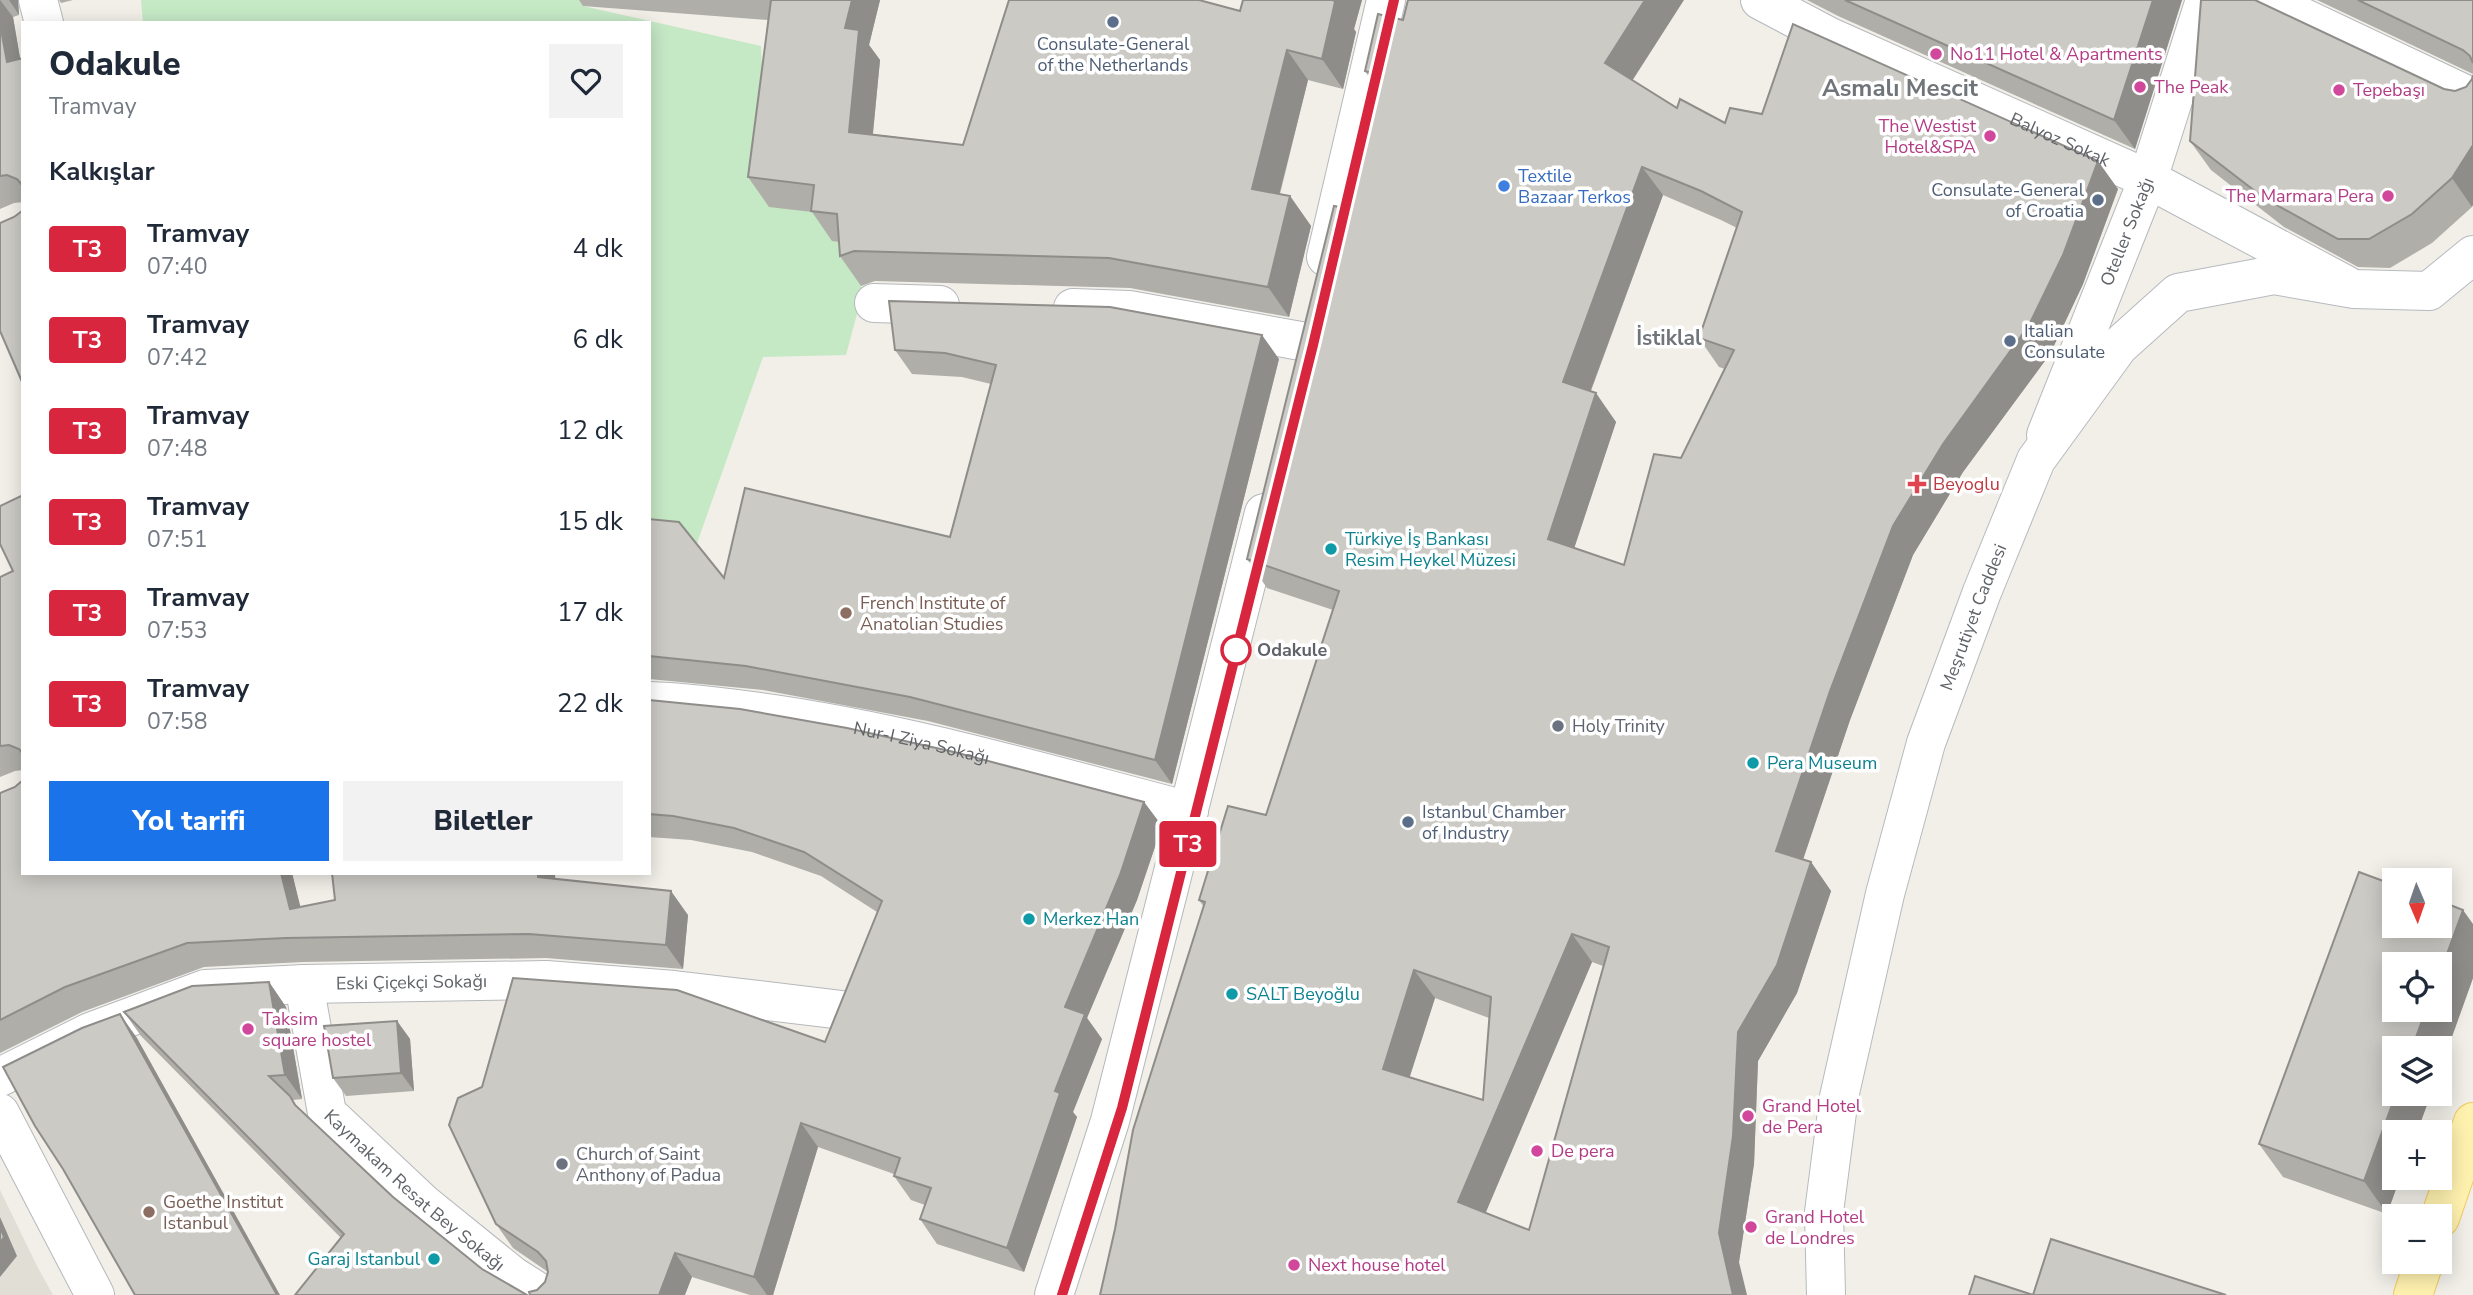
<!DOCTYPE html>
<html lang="tr">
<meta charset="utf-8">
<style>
:root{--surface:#fff;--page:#f2f2f3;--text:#1f2937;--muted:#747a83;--accent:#1a73e8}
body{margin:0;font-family:"Nunito Sans",sans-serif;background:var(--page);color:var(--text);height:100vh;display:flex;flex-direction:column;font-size:26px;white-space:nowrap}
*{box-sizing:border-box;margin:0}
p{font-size:23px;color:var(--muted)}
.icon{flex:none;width:38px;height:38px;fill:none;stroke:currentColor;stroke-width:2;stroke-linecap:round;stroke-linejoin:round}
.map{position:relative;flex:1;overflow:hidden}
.drawer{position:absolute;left:21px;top:21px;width:630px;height:854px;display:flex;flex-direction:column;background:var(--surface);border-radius:0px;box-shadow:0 4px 18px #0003}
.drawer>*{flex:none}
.badge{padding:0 14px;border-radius:5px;font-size:24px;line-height:46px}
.needle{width:46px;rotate:178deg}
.tools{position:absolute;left:2382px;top:868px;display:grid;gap:14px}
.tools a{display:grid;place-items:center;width:70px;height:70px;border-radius:0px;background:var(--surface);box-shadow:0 4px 18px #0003;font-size:35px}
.map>.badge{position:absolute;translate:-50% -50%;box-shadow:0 0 0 4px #fff}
h2{padding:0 28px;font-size:26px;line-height:63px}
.round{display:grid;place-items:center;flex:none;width:74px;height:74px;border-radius:0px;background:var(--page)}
.summary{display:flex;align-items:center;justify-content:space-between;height:119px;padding:0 28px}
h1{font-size:33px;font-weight:800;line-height:52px}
.cta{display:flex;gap:14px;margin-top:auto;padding:14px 28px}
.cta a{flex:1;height:80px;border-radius:0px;background:var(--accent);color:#fff;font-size:28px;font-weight:800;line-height:80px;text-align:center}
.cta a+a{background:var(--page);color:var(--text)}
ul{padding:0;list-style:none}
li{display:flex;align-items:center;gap:21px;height:91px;padding:0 28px}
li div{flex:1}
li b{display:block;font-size:26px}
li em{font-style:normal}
li .badge{min-width:77px;font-weight:700;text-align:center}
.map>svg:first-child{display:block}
</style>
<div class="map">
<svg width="2473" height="1295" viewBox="0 0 2473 1295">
<rect width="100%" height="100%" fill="#f1efe8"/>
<path fill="#e1ded6" d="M 0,1190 L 37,1266 L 53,1295 L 0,1295 Z"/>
<path fill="#c5e8c5" d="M 141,0 L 584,0 L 583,6 L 761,46 L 769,206 L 835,215 L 858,244 L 862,295 L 846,355 L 763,357 L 696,546 L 649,541 L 649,23 L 143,23 Z"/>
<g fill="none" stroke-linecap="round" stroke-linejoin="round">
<g stroke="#b5b8bc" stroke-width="40">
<g id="street">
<path d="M 38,0 L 44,23"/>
<path id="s1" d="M 1760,0 L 1828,36 L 2148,179 L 2346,285"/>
<path d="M 2266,0 L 2473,98"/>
<path d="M 1326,257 L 1386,0"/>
<path d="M 874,303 L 940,305"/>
<path d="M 1073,308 L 1129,310 L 1306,342"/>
<path id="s2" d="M 2046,435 L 2148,179 L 2205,0"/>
<path id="s3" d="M 649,701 C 687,702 723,707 760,712 C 906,732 1047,774 1189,811"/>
<path id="s4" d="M 304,984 L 327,1113 L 424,1204 L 513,1276 L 543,1295"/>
<path id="s5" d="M 0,1077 L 90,1032 L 205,989 L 304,984 L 546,980 L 674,990 L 842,1010"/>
<path d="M 0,1113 L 95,1295"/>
<path d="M 1054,1295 L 1110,1121 L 1264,513"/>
</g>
</g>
<g stroke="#b6babf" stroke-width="40">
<g id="secondary">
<path id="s6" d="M 1826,1295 L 1824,1212 L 1839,1097 L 1885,894 L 1926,743 L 1982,592 L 2036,460 L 2119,346 L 2178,293 L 2274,275 L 2354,289 L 2429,291 L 2473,255"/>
</g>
</g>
<g stroke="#f2c960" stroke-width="40">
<g id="primary">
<path d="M 2440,1218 L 2473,1122"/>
<path d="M 2413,1295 L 2424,1262"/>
</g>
</g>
<use href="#street" stroke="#fff" stroke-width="38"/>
<use href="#secondary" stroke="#fff" stroke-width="38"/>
<use href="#primary" stroke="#fff2af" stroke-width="38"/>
<g stroke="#b6b7b8" stroke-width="2">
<path d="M 1386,34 L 1394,0"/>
<path d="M 1340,228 L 1379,65"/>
<path d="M 1062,1295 L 1122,1108 L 1260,555"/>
</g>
</g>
<g fill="#afaea9" fill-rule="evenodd">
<path d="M 0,0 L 18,0 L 19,15 L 13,17 L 20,58 L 23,58 L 23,202 L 14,203 L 0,209 Z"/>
<path d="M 59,0 L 73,0 L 61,3 Z"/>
<path d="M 579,0 L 880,0 L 869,45 L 880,60 L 873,134 L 963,145 L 1240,11 L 1243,0 L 1362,0 L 1354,29 L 1356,32 L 1343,89 L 1308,80 L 1280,194 L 1290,196 L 1311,226 L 1289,317 L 1130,288 L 875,281 L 861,286 L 840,256 L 839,242 L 832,241 L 812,212 L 769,207 L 748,177 L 768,20 L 583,6 Z"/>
<path d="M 1807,0 L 2182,0 L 2135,149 L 1838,16 Z"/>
<path d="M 2317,0 L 2473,0 L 2473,74 Z"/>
<path d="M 1365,71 L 1632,81 L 1677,108 L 1725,123 L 2118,189 L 2083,284 L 2050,354 L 1963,472 L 1913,555 L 1850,720 L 1803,860 L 1811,862 L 1831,891 L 1797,993 L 1758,1061 L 1754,1164 L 1739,1262 L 1115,1229 L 1204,907 L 1199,900 L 1266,815 L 1333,610 L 1267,588 L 1247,559 L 1351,209 L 1378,90 ZM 1663,195 L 1721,220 L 1737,228 L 1699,338 L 1719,367 L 1725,369 L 1681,458 L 1624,565 L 1574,548 L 1616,422 L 1591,391 ZM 1592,962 L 1603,966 L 1529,1230 L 1485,1213 ZM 1435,998 L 1489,1018 L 1483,1100 L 1409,1078 Z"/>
<path d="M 2444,89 L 2472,207 L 2432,243 L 2390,268 L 2358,267 L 2284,227 L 2211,170 L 2190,141 Z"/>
<path d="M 895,350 L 1279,359 L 1172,784 L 928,721 L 763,690 L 649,679 L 649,519 L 724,578 L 950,537 L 991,384 L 962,377 L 912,374 Z"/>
<path d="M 23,495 L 23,770 L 15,771 L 0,777 L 0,577 L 13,571 Z"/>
<path d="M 649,700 L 1144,802 L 1162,826 L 1137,900 L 1087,1018 L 1102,1039 L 1073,1112 L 1077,1117 L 1024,1272 L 937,1244 L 920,1219 L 925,1205 L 911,1200 L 894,1176 L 894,1174 L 818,1147 L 773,1295 L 750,1295 L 692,1277 L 537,1290 L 545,1282 L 548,1272 L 513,1248 L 496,1224 L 825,1042 L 877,912 L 821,876 L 752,852 L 691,840 L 649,837 Z"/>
<path d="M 0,793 L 23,873 L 292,873 L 300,907 L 335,900 L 332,873 L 555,873 L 555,879 L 688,915 L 683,969 L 546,958 L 303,962 L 204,967 L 82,1012 L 0,1053 Z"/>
<path d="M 2473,978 L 2440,1070 L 2440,1048 L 2431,1094 L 2417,1132 L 2394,1132 L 2394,1178 L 2400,1178 L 2387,1214 L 2283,1177 L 2259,1144 Z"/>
<path d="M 269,982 L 286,1007 L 302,1099 L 293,1100 L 298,1108 L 393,1197 L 482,1269 L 341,1238 L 141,1036 L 124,1012 Z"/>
<path d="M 397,1021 L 410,1039 L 414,1091 L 346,1096 L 333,1078 Z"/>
</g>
<g fill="#8f8d8a">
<path d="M 0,0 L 13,17 L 23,76 L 7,62 L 0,24 Z"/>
<path d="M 9,0 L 18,0 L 19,15 Z"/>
<path d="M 852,0 L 880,0 L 869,45 L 880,60 L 870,162 L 849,132 L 845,28 Z"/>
<path d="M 1333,0 L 1362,0 L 1354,29 L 1356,32 L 1343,89 L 1322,59 Z"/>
<path d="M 1645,0 L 1684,0 L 1625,92 L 1605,63 Z"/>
<path d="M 2153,0 L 2182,0 L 2135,149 L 2114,120 Z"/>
<path d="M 1287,50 L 1308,80 L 1273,219 L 1252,189 Z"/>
<path d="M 2473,145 L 2473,205 L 2472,207 L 2452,178 Z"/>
<path d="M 2098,161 L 2118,189 L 2083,284 L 2050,354 L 1963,472 L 1913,555 L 1850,720 L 1796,880 L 1776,851 L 1830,691 L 1893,526 Z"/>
<path d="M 1642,167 L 1663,195 L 1583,411 L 1563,382 Z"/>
<path d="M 1290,196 L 1311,226 L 1289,317 L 1268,287 Z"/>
<path d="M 1262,335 L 1279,359 L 1172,784 L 1155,760 Z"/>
<path d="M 1596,393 L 1616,422 L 1568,567 L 1548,539 Z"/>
<path d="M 1144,802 L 1162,826 L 1137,900 L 1087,1018 L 1102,1039 L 1073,1112 L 1077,1117 L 1024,1272 L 1007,1248 L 1055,1091 L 1065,1007 Z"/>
<path d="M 1811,862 L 1831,891 L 1797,993 L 1758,1061 L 1754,1164 L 1739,1262 L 1747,1295 L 1733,1295 L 1719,1233 L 1738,1032 Z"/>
<path d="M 281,873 L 292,873 L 307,933 L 290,909 Z"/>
<path d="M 538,873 L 555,873 L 556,901 L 538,877 Z"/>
<path d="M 671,891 L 688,915 L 683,969 L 666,945 Z"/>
<path d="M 2463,910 L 2473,924 L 2473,978 L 2440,1070 L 2440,1048 L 2412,1048 L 2426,1010 L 2440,1010 L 2440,973 Z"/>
<path d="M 1572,934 L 1592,962 L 1478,1231 L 1458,1202 Z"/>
<path d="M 1414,970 L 1435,998 L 1403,1098 L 1383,1069 Z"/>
<path d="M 269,982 L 286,1007 L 302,1099 L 285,1075 Z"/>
<path d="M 120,1014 L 137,1038 L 280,1295 L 277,1295 Z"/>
<path d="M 397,1021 L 410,1039 L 414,1091 L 401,1073 Z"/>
<path d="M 2396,1094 L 2431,1094 L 2417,1132 L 2394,1132 L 2394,1178 L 2400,1178 L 2387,1214 L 2364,1181 Z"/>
<path d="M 801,1123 L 818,1147 L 773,1295 L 767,1295 L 754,1277 Z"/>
<path d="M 0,1217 L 17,1256 L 0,1277 Z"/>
<path d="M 675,1253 L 692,1277 L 685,1295 L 659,1295 Z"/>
</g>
<g fill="#cccac5" stroke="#8f8d8a" stroke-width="2" fill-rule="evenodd">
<path d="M 771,0 L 852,0 L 845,28 L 859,30 L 849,132 L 963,145 L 1009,0 L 1199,0 L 1240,11 L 1243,0 L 1333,0 L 1335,2 L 1322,59 L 1287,50 L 1252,189 L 1290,196 L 1268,287 L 1109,258 L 854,251 L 840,256 L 837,214 L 811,211 L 814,185 L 748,177 Z"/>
<path d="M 1408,0 L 1645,0 L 1605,63 L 1677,108 L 1680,99 L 1725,123 L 1730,108 L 1762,114 L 1793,24 L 2098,161 L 2063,255 L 2029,325 L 1943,444 L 1893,526 L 1830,691 L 1776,851 L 1811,862 L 1777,965 L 1738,1032 L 1733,1136 L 1719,1233 L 1733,1295 L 1100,1295 L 1115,1229 L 1133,1130 L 1205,902 L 1199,900 L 1228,806 L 1266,815 L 1339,591 L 1247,559 L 1334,206 L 1351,209 L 1382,76 L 1365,71 L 1378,14 L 1403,20 ZM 1642,167 L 1701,191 L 1742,212 L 1699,338 L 1734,350 L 1681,458 L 1654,454 L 1624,565 L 1548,539 L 1596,393 L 1563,382 ZM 1572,934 L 1609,947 L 1529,1230 L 1458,1202 ZM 1414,970 L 1491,997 L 1483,1100 L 1383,1069 Z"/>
<path d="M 1845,0 L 2153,0 L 2114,120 Z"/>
<path d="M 2201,0 L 2255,0 L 2444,89 L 2455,91 L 2466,87 L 2472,79 L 2473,75 L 2473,145 L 2452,178 L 2412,214 L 2369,239 L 2338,239 L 2264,198 L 2190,141 Z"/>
<path d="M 2358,0 L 2473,0 L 2473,63 L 2470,56 L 2463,50 Z"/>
<path d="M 0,24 L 7,62 L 23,58 L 23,186 L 17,179 L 7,175 L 0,176 Z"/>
<path d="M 23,208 L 23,384 L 0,331 L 0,223 L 14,217 L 22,211 Z"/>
<path d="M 889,301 L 1110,307 L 1262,335 L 1155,760 L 910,697 L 746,666 L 649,656 L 649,519 L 679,522 L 724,578 L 745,488 L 950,537 L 996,365 L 945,353 L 895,350 Z"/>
<path d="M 23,495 L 23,754 L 19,749 L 9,745 L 0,746 L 0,577 L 13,571 L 0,544 L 0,506 Z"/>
<path d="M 649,700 L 740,709 L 847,728 L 954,752 L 1144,802 L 1120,875 L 1065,1007 L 1085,1014 L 1055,1091 L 1060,1093 L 1007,1248 L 920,1219 L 931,1188 L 894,1176 L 900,1158 L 801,1123 L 754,1277 L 675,1253 L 659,1295 L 530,1295 L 529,1292 L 537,1290 L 545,1282 L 548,1272 L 546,1261 L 538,1252 L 496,1224 L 449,1125 L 458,1098 L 482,1087 L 513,978 L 677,990 L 825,1042 L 882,901 L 804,852 L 734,828 L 673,816 L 649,814 Z"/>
<path d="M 23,780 L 23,873 L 281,873 L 290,909 L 335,900 L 332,873 L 538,873 L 538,877 L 671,891 L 666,945 L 529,934 L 286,938 L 187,943 L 65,987 L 0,1020 L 0,793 L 15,787 Z"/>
<path d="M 2359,872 L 2394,885 L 2394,926 L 2440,926 L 2440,901 L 2463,910 L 2440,973 L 2440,964 L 2394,964 L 2394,1010 L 2426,1010 L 2412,1048 L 2394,1048 L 2394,1094 L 2396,1094 L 2364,1181 L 2259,1144 Z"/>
<path d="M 269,982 L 285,1075 L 269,1076 L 290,1096 L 295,1105 L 393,1197 L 482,1269 L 527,1295 L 295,1295 L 344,1234 L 124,1012 L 192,986 Z"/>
<path d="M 120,1014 L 277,1295 L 135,1295 L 63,1169 L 35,1126 L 3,1067 L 82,1028 Z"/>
<path d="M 397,1021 L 401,1073 L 333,1078 L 324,1026 Z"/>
<path d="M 0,1227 L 4,1237 L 0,1243 Z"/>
<path d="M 2051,1239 L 2226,1295 L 1969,1295 L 1975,1276 L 2033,1295 Z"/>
</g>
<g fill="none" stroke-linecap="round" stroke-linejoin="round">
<g stroke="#fff" stroke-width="16">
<path id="line" d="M 1062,1295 L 1122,1108 L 1313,345 L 1394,0"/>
</g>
<use href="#line" stroke="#d7263d" stroke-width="10"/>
</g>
<g fill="#5c6f8a" stroke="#fff" stroke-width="2.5">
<circle cx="1113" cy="22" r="7"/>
<circle cx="2098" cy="200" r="7"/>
<circle cx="2010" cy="341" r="7"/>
<circle cx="1408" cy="822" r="7"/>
</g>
<g fill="#d1479c" stroke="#fff" stroke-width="2.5">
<circle cx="1936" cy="54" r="7"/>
<circle cx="2140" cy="87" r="7"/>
<circle cx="2339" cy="90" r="7"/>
<circle cx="1990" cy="136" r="7"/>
<circle cx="2388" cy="196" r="7"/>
<circle cx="248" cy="1029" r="7"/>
<circle cx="1748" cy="1116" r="7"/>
<circle cx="1537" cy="1151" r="7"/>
<circle cx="1751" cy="1227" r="7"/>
<circle cx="1294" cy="1265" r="7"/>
</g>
<circle fill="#3f7fe0" stroke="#fff" stroke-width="2.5" cx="1504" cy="186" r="7"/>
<path fill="#e0444e" stroke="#fff" stroke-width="2.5" d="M1913.5 473.5h7v7h7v7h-7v7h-7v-7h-7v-7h7z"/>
<g fill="#0f9aa8" stroke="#fff" stroke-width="2.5">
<circle cx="1331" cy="549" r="7"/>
<circle cx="1753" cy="763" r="7"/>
<circle cx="1029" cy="919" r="7"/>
<circle cx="1232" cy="994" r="7"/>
<circle cx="434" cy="1259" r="7"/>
</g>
<g fill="#8d6e63" stroke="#fff" stroke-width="2.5">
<circle cx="846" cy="613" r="7"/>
<circle cx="149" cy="1212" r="7"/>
</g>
<circle fill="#fff" stroke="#d7263d" stroke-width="3.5" cx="1236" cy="650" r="14"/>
<g fill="#6b7280" stroke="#fff" stroke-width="2.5">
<circle cx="1558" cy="726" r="7"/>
<circle cx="562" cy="1164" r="7"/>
</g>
<g text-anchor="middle" stroke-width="7" stroke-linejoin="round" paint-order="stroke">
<g font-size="18" fill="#4e5e75" stroke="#fff" text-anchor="start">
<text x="1113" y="50" text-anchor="middle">Consulate-General<tspan x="1113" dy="21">of the Netherlands</tspan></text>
<text x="2084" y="196" text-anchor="end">Consulate-General<tspan x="2084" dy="21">of Croatia</tspan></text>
<text x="2024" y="337">Italian<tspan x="2024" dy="21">Consulate</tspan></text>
<text x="1422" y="818">Istanbul Chamber<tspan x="1422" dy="21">of Industry</tspan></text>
</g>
<g font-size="18" fill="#b23c85" stroke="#fff" text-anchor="start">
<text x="1950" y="60">No11 Hotel &amp; Apartments</text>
<text x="2154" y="93">The Peak</text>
<text x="2353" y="96">Tepebaşı</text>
<text x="1976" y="132" text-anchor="end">The Westist<tspan x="1976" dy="21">Hotel&amp;SPA</tspan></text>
<text x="2374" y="202" text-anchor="end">The Marmara Pera</text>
<text x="262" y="1025">Taksim<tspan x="262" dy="21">square hostel</tspan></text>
<text x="1762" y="1112">Grand Hotel<tspan x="1762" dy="21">de Pera</tspan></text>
<text x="1551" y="1157">De pera</text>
<text x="1765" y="1223">Grand Hotel<tspan x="1765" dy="21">de Londres</tspan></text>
<text x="1308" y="1271">Next house hotel</text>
</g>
<g font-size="18" fill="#5f6368" stroke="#fff">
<text dy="6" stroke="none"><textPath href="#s1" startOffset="331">Balyoz Sokak</textPath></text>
<text dy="6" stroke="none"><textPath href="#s2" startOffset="219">Oteller Sokağı</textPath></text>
<text dy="6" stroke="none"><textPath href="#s6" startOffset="698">Meşrutiyet Caddesi</textPath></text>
<text dy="6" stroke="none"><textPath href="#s3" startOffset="276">Nur-I Ziya Sokağı</textPath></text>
<text dy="6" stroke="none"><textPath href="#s5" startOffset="430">Eski Çiçekçi Sokağı</textPath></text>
<text dy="6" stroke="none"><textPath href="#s4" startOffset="248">Kaymakam Resat Bey Sokağı</textPath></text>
</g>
<g font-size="18" fill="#366cbe" stroke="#fff" text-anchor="start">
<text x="1518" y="182">Textile<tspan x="1518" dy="21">Bazaar Terkos</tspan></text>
</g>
<g font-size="18" fill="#be3a42" stroke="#fff" text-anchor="start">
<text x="1933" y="490">Beyoglu</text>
</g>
<g font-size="18" fill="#0d838f" stroke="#fff" text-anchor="start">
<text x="1345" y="545">Türkiye İş Bankası<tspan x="1345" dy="21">Resim Heykel Müzesi</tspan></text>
<text x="1767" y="769">Pera Museum</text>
<text x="1043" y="925">Merkez Han</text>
<text x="1246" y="1000">SALT Beyoğlu</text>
<text x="420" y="1265" text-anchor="end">Garaj Istanbul</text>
</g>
<g font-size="18" fill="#785e54" stroke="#fff" text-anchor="start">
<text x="860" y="609">French Institute of<tspan x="860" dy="21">Anatolian Studies</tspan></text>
<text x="163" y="1208">Goethe Institut<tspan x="163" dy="21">Istanbul</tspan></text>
</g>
<g font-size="18" font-weight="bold" fill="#5f6368" stroke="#fff" text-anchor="start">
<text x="1257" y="656">Odakule</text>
</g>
<g font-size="18" fill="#5b616d" stroke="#fff" text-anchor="start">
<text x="1572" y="732">Holy Trinity</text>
<text x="576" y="1160">Church of Saint<tspan x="576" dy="21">Anthony of Padua</tspan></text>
</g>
<g font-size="21" font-weight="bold" fill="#70757a" stroke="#fff">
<text x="1669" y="345">İstiklal</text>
</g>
<g font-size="24" font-weight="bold" fill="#70757a" stroke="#fff">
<text x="1900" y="96">Asmalı Mescit</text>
</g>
</g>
</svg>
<div class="tools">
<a><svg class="needle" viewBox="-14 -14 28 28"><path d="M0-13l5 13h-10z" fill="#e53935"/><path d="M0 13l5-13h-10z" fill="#747a83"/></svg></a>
<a><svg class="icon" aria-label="locate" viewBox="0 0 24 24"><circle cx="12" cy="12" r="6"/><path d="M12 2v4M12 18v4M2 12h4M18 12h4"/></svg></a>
<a><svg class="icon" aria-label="layers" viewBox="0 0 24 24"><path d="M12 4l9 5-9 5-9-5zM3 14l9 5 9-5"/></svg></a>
<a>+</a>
<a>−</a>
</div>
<b class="badge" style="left:1188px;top:844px;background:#d7263d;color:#fff">T3</b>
<section class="drawer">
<div class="summary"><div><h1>Odakule</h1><p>Tramvay</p></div><a class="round"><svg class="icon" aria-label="heart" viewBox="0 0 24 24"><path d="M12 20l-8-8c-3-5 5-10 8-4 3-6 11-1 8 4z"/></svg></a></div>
<h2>Kalkışlar</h2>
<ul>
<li><span class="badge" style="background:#d7263d;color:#fff">T3</span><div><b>Tramvay</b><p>07:40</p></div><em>4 dk</em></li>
<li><span class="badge" style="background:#d7263d;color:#fff">T3</span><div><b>Tramvay</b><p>07:42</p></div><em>6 dk</em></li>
<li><span class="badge" style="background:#d7263d;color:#fff">T3</span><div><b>Tramvay</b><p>07:48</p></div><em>12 dk</em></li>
<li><span class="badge" style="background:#d7263d;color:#fff">T3</span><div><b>Tramvay</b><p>07:51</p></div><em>15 dk</em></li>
<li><span class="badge" style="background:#d7263d;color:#fff">T3</span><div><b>Tramvay</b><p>07:53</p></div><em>17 dk</em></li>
<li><span class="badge" style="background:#d7263d;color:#fff">T3</span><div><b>Tramvay</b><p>07:58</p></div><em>22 dk</em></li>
</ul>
<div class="cta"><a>Yol tarifi</a><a>Biletler</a></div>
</section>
</div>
